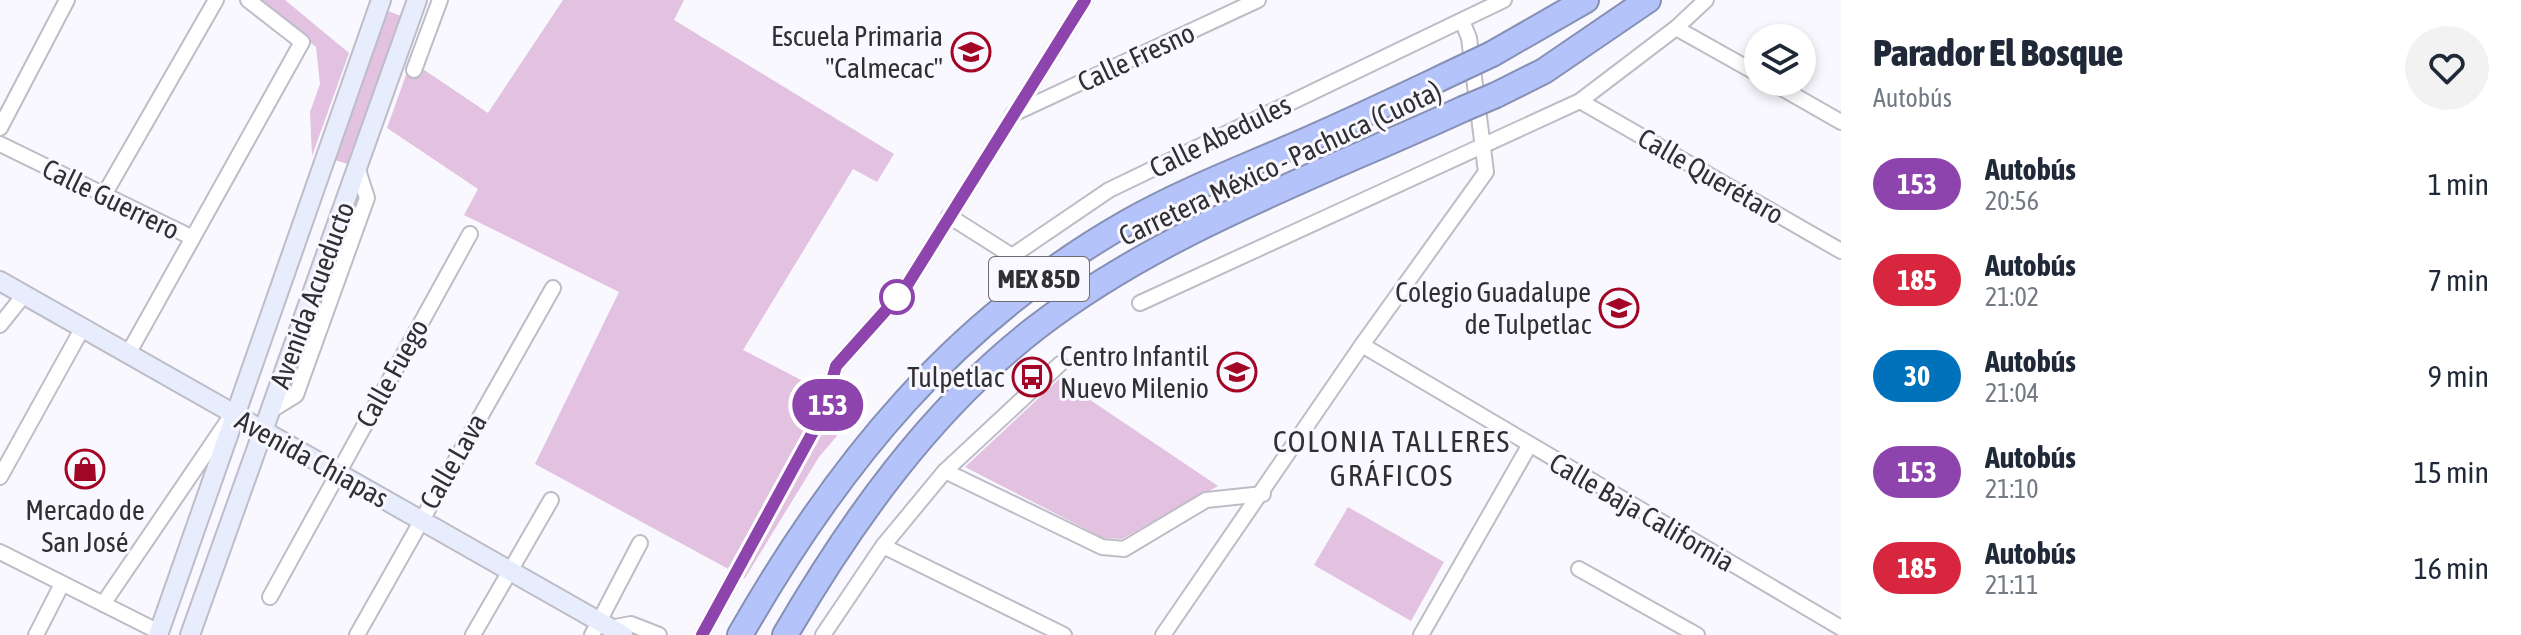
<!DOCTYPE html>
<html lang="es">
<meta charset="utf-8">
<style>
:root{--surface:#fff;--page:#f2f2f3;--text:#1f2937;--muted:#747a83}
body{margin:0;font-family:"Asap Condensed",sans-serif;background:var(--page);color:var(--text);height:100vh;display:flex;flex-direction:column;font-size:30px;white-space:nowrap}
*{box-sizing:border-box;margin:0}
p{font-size:26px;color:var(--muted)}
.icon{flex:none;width:44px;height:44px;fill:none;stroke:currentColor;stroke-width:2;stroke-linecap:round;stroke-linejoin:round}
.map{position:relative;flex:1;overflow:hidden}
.panel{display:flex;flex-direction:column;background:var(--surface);width:680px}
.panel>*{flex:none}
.badge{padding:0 16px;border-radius:26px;font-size:28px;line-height:52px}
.controls{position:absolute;left:1744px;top:24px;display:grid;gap:16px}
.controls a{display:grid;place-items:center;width:72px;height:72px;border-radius:50%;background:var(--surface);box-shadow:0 4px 12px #0003;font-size:40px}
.map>.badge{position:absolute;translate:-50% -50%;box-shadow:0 0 0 4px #fff}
.round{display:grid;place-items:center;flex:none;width:84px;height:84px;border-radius:42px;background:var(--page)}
.headline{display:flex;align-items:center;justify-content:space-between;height:136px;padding:0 32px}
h1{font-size:38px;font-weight:800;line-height:60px}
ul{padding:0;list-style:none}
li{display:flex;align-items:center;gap:24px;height:96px;padding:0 32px}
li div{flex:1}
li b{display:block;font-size:30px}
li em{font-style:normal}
li .badge{min-width:88px;font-weight:700;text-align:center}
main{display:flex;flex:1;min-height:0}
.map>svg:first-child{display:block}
</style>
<main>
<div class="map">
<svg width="1841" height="635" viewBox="0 0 1841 635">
<rect width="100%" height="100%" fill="#f9f8fe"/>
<g fill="#e2c1e1">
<path d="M 255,0 L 285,0 L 349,53 L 312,156 L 310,112 L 320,84 L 316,47 Z"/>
<path d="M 563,0 L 684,0 L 674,20 L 894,154 L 877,182 L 853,169 L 743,350 L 859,410 L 819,457 L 745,578 L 535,464 L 619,292 L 464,215 L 478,189 L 387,128 L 411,61 L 488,113 Z"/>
<path d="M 388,11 L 401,16 L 347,164 L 335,160 Z"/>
<path d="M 1059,379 L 1218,486 L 1122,539 L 1103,538 L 965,467 Z"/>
<path d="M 1348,507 L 1444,562 L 1411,621 L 1314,565 Z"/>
</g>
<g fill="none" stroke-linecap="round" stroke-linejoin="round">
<g stroke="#bebdc7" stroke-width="18">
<g id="street">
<path d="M 1676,28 L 1758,74"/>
<path d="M 414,70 L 440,0"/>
<path d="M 1771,82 L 1841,122"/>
<path d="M 1580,101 L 1841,251"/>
<path d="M 1013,114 L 1258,0"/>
<path d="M 0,128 L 67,0"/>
<path d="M 0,144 L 191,237"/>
<path d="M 104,195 L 216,0"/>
<path d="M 949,216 L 1012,256 L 1109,190 L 1504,0"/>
<path d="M 1140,303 L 1580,101 L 1676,28 L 1706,0"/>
<path d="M 0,325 L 24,295"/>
<path d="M 1362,345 L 1841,628"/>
<path d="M 128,354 L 302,42 L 248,0"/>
<path d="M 270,411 L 296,395 L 367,198 L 358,170"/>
<path d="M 945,471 L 1102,547 L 1124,549 L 1206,500 L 1263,494"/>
<path d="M 0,477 L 82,329"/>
<path d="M 883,546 L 1064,635"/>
<path d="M 0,552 L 159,632"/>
<path d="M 1579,569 L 1697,635"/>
<path d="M 270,597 L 470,234"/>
<path d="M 103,604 L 229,419"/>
<path d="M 610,628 L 631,624 L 659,635"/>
<path d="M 36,635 L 62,584"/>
<path d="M 357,635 L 553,288"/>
<path d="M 473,635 L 551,500"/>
<path d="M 592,635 L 640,543"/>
<path d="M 702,635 L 838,386 L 833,377 L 836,366 L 904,290 L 1085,0"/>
<path d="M 823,635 L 883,546 L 945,471 L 1060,364"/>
<path d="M 1163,635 L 1362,345 L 1486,172 L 1469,38 L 1463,23"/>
<path d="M 1421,635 L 1529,446"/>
</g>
</g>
<g stroke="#bebdc7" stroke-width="22">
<g id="secondary">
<path d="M 0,281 L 623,635"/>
<path d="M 158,635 L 381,0"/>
<path d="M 190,635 L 417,0"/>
</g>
</g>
<g stroke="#8690b5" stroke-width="28">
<g id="highway">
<path d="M 1492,54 L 1586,0"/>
<path d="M 1496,95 L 1544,71 L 1648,0"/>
<path d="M 740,635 C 838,463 954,321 1128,222 C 1181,192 1238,170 1293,146 C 1349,122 1403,96 1458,70"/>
<path d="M 785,635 C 852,520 931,409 1037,327 C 1163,230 1320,175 1463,109"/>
</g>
</g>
<use href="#street" stroke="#fff" stroke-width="14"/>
<use href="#secondary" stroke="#e8edfe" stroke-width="18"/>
<use href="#highway" stroke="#b4c4fb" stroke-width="24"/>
<g stroke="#8690b5" stroke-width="28" stroke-linecap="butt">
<g id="highway-bridge">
<path d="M 1458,70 L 1492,54"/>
<path d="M 1463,109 L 1496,95"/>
</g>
</g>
<use href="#highway-bridge" stroke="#b4c4fb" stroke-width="24"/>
</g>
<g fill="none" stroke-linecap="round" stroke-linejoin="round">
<g stroke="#fff" stroke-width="18">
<path id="line" d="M 702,635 L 838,386 L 833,377 L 836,366 L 904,290 L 1085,0"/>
</g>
<use href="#line" stroke="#8e44ad" stroke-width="12"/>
</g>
<defs>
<g id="school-ring" transform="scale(2)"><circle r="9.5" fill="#f9f8fe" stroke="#a30625" stroke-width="1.5"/><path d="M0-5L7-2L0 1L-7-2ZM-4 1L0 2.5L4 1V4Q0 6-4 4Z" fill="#a30625"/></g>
<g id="bus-ring" transform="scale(2)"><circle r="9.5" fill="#f9f8fe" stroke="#a30625" stroke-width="1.5"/><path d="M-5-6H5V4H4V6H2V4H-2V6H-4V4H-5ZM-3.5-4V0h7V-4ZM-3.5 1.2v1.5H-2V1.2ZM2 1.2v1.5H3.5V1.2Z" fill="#a30625"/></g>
<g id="shop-ring" transform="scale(2)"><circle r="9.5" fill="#f9f8fe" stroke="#a30625" stroke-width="1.5"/><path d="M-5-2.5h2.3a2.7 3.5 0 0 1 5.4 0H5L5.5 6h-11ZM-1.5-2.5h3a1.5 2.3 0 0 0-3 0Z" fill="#a30625"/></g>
</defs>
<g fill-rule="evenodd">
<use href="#school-ring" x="971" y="52"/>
<use href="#school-ring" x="1619" y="308"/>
<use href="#school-ring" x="1237" y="372"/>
<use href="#bus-ring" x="1032" y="377"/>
<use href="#shop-ring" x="85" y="469"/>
</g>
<circle fill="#fff" stroke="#8e44ad" stroke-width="4" cx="897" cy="297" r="16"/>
<g text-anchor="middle" stroke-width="6" stroke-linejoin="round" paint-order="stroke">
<rect fill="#f9f8fe" stroke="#6c6b70" stroke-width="2" x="989" y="257" width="100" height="44" rx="6"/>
<g font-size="26" font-weight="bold" fill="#302f33">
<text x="1039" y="288">MEX 85D</text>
</g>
<g font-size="28" fill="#302f33" stroke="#f9f8fe" text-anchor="end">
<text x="943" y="46">Escuela Primaria<tspan x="943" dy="32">"Calmecac"</tspan></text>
<text x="1591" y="302">Colegio Guadalupe<tspan x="1591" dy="32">de Tulpetlac</tspan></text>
<text x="1209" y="366">Centro Infantil<tspan x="1209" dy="32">Nuevo Milenio</tspan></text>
<text x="1004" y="387">Tulpetlac</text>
<text x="85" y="520" text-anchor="middle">Mercado de<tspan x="85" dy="32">San José</tspan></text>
</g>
<g font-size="28" fill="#302f33" stroke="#f9f8fe">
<text transform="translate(1136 57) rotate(-25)" y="10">Calle Fresno</text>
<text transform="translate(1220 136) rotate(-26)" y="10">Calle Abedules</text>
<text transform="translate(1280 163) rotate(-25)" y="10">Carretera México - Pachuca (Cuota)</text>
<text transform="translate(1711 176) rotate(30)" y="10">Calle Querétaro</text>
<text transform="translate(111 199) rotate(26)" y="10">Calle Guerrero</text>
<text transform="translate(312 295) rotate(-70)" y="10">Avenida Acueducto</text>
<text transform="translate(392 373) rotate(-61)" y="10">Calle Fuego</text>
<text transform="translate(312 459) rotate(29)" y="10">Avenida Chiapas</text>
<text transform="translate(453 461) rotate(-60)" y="10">Calle Lava</text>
<text transform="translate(1642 512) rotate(30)" y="10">Calle Baja California</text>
</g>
<g font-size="30" letter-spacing="2" fill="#302f33" stroke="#f9f8fe">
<text x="1392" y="452">COLONIA TALLERES<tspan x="1392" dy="34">GRÁFICOS</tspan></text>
</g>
</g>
</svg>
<div class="controls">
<a><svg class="icon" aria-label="layers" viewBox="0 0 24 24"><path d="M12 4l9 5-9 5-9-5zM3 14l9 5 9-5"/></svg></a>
</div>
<b class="badge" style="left:828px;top:405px;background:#8e44ad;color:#fff">153</b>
</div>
<section class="panel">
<div class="headline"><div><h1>Parador El Bosque</h1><p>Autobús</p></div><a class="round"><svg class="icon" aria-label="heart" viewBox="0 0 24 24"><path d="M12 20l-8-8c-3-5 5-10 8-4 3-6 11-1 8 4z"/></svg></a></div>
<ul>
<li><span class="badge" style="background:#8e44ad;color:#fff">153</span><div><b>Autobús</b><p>20:56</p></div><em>1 min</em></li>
<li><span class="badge" style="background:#d7263d;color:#fff">185</span><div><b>Autobús</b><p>21:02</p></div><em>7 min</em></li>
<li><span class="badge" style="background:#0072bc;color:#fff">30</span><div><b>Autobús</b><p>21:04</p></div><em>9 min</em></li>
<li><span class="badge" style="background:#8e44ad;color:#fff">153</span><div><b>Autobús</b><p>21:10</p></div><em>15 min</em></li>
<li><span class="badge" style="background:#d7263d;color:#fff">185</span><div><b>Autobús</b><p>21:11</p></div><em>16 min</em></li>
</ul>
</section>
</main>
